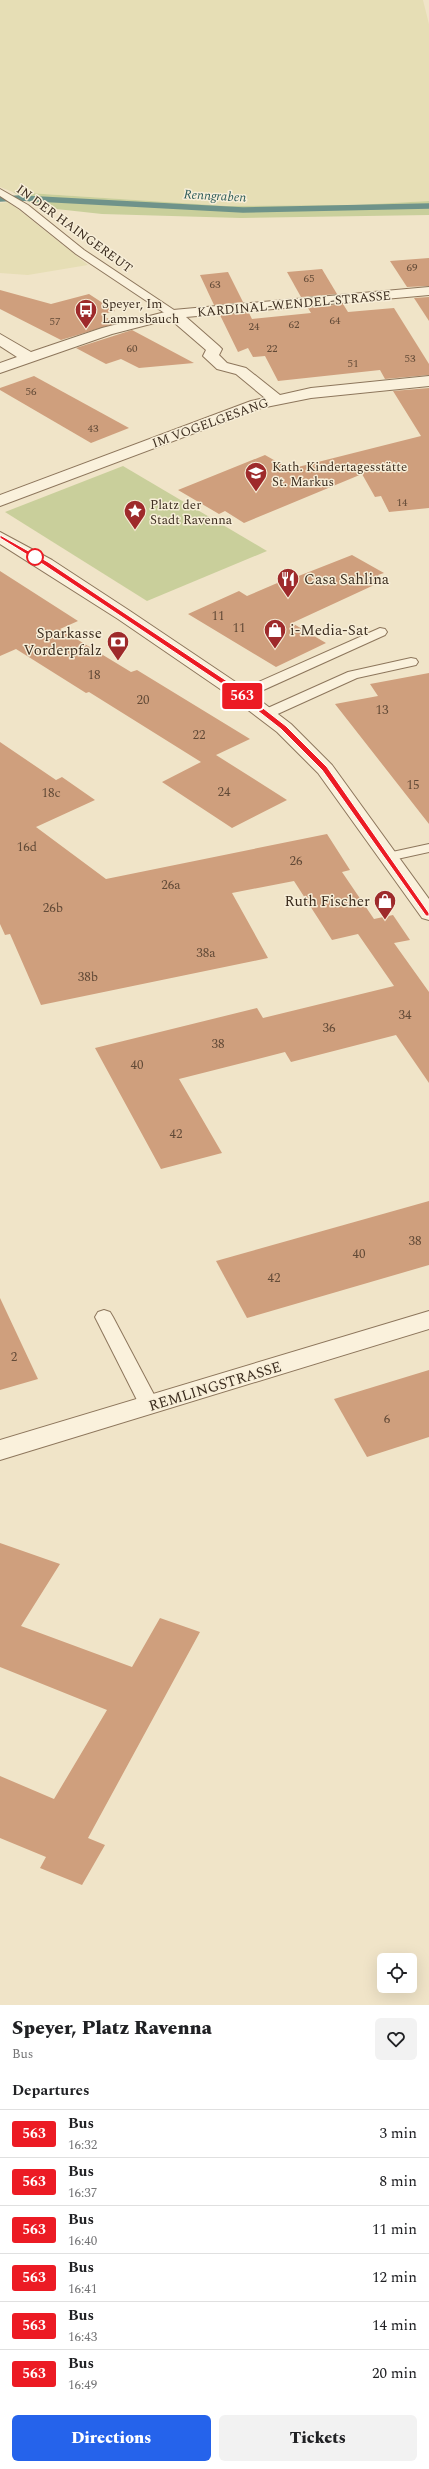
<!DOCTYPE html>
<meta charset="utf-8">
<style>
:root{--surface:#fff;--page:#f2f2f2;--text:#202124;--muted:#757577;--line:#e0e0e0;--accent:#2563eb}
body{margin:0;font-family:Spectral,serif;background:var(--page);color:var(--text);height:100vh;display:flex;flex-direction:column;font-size:15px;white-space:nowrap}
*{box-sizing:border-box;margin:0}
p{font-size:13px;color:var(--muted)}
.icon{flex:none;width:22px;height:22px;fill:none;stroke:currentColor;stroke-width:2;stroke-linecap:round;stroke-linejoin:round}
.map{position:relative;height:2005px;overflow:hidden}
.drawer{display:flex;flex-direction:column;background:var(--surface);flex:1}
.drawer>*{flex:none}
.badge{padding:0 8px;border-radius:3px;font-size:14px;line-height:26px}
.controls{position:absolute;left:377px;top:1953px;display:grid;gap:8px}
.controls a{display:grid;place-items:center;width:40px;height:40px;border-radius:6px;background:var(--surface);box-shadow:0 4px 16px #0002;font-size:20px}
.map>.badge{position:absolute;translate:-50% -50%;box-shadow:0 0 0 2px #fff}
h2{padding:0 12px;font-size:15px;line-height:36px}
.round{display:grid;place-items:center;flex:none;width:42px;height:42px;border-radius:6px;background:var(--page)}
.summary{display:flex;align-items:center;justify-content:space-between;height:68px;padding:0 12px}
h1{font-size:19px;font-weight:800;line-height:30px}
.primary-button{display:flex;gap:8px;margin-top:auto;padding:8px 12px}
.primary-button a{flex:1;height:46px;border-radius:6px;background:var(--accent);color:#fff;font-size:16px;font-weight:800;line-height:46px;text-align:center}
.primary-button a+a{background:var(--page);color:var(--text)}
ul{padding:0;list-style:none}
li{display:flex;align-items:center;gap:12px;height:48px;padding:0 12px;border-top:1px solid var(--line)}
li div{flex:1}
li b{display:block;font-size:15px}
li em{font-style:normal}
li .badge{min-width:44px;font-weight:700;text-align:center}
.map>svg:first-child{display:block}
</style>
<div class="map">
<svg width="429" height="2005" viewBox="0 0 429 2005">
<rect width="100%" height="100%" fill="#f0e4c8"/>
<g fill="#e6deb5">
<path d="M 0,0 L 423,0 L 429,24 L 429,201 L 355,205 L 227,206 L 13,192 L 0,187 Z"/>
<path d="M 8,202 L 19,210 L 88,265 L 28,275 L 0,273 L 0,203 Z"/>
</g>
<g fill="#c9cf9b">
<path d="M 13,192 L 227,206 L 355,205 L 429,201 L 429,215 L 241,218 L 102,214 L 38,207 Z"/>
<path d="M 123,466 L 267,551 L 147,601 L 5,512 Z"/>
</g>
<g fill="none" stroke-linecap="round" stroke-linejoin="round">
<path stroke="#6f938a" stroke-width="5.5" d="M 0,199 L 20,198 L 243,210 L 429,206"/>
</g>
<g fill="#cf9f7d">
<path d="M 429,258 L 429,286 L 407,287 L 390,261 Z"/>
<path d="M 322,269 L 337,294 L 301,297 L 287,272 Z"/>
<path d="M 228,272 L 243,302 L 214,305 L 200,275 Z"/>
<path d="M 0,290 L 51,304 L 89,294 L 115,311 L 101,315 L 117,323 L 61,340 L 0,309 Z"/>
<path d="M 429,297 L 429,321 L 414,298 Z"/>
<path d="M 343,304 L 348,312 L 394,308 L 429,364 L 429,375 L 385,379 L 380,370 L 278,381 L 265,356 L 253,357 L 248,348 L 238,352 L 220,315 L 249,313 L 252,319 L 311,313 L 308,308 Z"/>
<path d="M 132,330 L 194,363 L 139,368 L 121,359 L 106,364 L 76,348 Z"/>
<path d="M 34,376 L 129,428 L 91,443 L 0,390 L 0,388 Z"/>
<path d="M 429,388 L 429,508 L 389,512 L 381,496 L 375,497 L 362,474 L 244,523 L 225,511 L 219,514 L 178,490 L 265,455 L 288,468 L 294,468 L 421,436 L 393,391 Z"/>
<path d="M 352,555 L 384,573 L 378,575 L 385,580 L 292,623 L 326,643 L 276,667 L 188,614 L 239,591 L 247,596 L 289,578 L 291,579 Z"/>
<path d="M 0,571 L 78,621 L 60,629 L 131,672 L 137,670 L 250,739 L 216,755 L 287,800 L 232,828 L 162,782 L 201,762 L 89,692 L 86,693 L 16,649 L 0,656 Z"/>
<path d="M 429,673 L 429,824 L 335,704 L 378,696 L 370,684 Z"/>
<path d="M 0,742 L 56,780 L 62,777 L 95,800 L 36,827 L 106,879 L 327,834 L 350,870 L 342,872 L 374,919 L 393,915 L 410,940 L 394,943 L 429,992 L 429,1083 L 396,1035 L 291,1062 L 285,1052 L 179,1079 L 222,1153 L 161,1169 L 95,1048 L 257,1008 L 263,1018 L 394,986 L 358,934 L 332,940 L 294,881 L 232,893 L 268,958 L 41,1005 L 10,934 L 5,935 L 0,924 Z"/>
<path d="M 429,1201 L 429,1265 L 247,1318 L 216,1261 Z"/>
<path d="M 0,1298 L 38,1379 L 0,1390 Z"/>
<path d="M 429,1370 L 429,1437 L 367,1457 L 334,1399 Z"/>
<path d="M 0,1543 L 60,1564 L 21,1626 L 132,1667 L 160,1618 L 200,1632 L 88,1838 L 105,1845 L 82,1885 L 40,1868 L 46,1857 L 0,1838 L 0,1776 L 54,1799 L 107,1710 L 0,1667 Z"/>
</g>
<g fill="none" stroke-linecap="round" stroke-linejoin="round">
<g stroke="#8d765c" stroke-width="2">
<g id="lane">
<path d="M 0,189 L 28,205 L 84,250 L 177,312 L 177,316 L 169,316 L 76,254 L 20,209 L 0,196 Z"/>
<path d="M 380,628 L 385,629 L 387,632 L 385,635 L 246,698 L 236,698 L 234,695 L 236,692 Z"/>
<path d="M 411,658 L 416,659 L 418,662 L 416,665 L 357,678 L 271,717 L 266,718 L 259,714 L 261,711 L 348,672 Z"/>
<path d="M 429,844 L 429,852 L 388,861 L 381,857 L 383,854 Z"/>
<path d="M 104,1310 L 110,1312 L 113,1317 L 160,1406 L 157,1411 L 150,1413 L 143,1411 L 140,1406 L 95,1317 L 98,1312 Z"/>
</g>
</g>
<g stroke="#8d765c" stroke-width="2">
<g id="street">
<path d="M 429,287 L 429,295 L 186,317 L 219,346 L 222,349 L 219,355 L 227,363 L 246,368 L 280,395 L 311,388 L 429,376 L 429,386 L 311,398 L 261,408 L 0,506 L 0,495 L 251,401 L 265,398 L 236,374 L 217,369 L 203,356 L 206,350 L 170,319 L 112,334 L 0,373 L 0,363 L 17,357 L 0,346 L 0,334 L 31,352 L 102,328 L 173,310 Z"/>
<path d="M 0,532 L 52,560 L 130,611 L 240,685 L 291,724 L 332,765 L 429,899 L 429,920 L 422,918 L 318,773 L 277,732 L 226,693 L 118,619 L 0,544 Z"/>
<path d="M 429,1311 L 429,1329 L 0,1460 L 0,1440 Z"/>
</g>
</g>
<use href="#lane" fill="#faf1dc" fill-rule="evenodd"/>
<use href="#street" fill="#faf1dc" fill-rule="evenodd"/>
</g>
<path fill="#ec1b24" stroke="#fff" d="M 0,535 L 48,562 L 126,614 L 236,687 L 286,726 L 327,767 L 429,913 L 429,916 L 426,916 L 322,770 L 281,729 L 231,690 L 122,617 L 44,565 L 0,538 Z"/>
<defs>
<g id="bus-pin" transform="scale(1.15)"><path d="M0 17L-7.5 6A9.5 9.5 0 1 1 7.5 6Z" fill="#9e2a2b" stroke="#f7eed8"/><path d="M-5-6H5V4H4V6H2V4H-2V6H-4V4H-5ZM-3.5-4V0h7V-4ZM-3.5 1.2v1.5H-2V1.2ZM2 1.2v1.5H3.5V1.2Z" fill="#fff"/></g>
<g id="school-pin" transform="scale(1.15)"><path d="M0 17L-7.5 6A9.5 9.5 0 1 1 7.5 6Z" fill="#9e2a2b" stroke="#f7eed8"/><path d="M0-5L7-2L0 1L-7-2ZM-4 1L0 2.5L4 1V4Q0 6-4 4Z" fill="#fff"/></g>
<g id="sight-pin" transform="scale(1.15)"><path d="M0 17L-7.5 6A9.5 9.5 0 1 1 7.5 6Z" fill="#9e2a2b" stroke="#f7eed8"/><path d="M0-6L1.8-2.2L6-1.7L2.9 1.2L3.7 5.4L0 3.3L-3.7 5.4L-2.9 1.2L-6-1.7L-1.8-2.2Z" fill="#fff"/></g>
<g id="restaurant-pin" transform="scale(1.15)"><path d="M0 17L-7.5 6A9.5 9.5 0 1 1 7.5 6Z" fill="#9e2a2b" stroke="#f7eed8"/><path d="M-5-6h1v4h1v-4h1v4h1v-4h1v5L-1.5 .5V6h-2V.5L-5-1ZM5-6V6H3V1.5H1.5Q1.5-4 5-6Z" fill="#fff"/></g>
<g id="shop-pin" transform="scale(1.15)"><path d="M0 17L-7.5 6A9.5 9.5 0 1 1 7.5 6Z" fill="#9e2a2b" stroke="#f7eed8"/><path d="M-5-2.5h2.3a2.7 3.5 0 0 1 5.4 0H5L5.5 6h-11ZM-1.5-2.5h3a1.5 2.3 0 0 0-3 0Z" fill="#fff"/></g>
<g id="bank-pin" transform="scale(1.15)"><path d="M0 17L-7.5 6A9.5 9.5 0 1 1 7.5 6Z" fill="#9e2a2b" stroke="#f7eed8"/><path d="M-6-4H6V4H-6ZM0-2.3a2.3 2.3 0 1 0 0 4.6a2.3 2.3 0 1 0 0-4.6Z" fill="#fff"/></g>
</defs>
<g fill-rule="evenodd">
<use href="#bus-pin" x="86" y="310"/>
<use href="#school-pin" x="256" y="473"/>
<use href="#sight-pin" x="135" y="511"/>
<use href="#restaurant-pin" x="288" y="579"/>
<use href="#shop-pin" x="275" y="630"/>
<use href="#bank-pin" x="118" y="642"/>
<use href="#shop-pin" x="385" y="901"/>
</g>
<circle fill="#fff" stroke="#ec1b24" stroke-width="2" cx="35" cy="557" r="8"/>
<g text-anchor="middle" stroke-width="3" stroke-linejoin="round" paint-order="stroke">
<g font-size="11" fill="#624a37">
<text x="412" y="271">69</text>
<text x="309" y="282">65</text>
<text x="215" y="288">63</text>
<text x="335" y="324">64</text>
<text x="55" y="325">57</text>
<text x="294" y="328">62</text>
<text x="254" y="330">24</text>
<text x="132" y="352">60</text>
<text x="272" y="352">22</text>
<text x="410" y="362">53</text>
<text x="353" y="367">51</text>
<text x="31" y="395">56</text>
<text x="93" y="432">43</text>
<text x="402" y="506">14</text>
</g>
<g font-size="13" font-style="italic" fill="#2f5d5a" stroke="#f7eed8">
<text transform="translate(215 195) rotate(3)" y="5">Renngraben</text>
</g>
<g font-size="13" fill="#3d2e20" stroke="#f7eed8">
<text transform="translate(75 228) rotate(36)" y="5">IN DER HAINGEREUT</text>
<text transform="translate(294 303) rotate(-5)" y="5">KARDINAL-WENDEL-STRASSE</text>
<text transform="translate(210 422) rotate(-20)" y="5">IM VOGELGESANG</text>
</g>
<g font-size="13" fill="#3d2e20" stroke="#f7eed8" text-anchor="start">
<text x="102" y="308">Speyer, Im<tspan x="102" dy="15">Lammsbauch</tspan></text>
<text x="272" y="471">Kath. Kindertagesstätte<tspan x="272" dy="15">St. Markus</tspan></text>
<text x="150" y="509">Platz der<tspan x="150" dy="15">Stadt Ravenna</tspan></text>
</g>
<g font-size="13" fill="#624a37">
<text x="218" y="620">11</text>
<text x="239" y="632">11</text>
<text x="94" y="679">18</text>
<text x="143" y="704">20</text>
<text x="382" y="714">13</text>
<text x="199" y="739">22</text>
<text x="413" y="789">15</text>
<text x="224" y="796">24</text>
<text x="51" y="797">18c</text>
<text x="27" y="851">16d</text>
<text x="296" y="865">26</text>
<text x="171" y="889">26a</text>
<text x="53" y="912">26b</text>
<text x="206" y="957">38a</text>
<text x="88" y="981">38b</text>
<text x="405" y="1019">34</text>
<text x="329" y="1032">36</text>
<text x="218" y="1048">38</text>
<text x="137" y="1069">40</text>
<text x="176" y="1138">42</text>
<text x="415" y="1245">38</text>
<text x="359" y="1258">40</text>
<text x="274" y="1282">42</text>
<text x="14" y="1361">2</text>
<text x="387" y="1423">6</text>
</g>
<g font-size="15" fill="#3d2e20" stroke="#f7eed8" text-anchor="start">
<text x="304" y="584">Casa Sahlina</text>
<text x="290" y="635">i-Media-Sat</text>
<text x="102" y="638" text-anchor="end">Sparkasse<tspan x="102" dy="17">Vorderpfalz</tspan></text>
<text x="370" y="906" text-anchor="end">Ruth Fischer</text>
</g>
<g font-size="15" fill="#3d2e20" stroke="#f7eed8">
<text transform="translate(215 1386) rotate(-17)" y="5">REMLINGSTRASSE</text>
</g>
</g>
</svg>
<div class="controls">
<a><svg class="icon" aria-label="locate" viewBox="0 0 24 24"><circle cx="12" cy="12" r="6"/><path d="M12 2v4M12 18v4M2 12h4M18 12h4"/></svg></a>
</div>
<b class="badge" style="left:242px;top:696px;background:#ec1b24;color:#fff">563</b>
</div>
<section class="drawer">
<div class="summary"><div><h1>Speyer, Platz Ravenna</h1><p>Bus</p></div><a class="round"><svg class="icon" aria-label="heart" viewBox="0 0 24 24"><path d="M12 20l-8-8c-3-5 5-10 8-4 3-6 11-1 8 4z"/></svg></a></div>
<h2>Departures</h2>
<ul>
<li><span class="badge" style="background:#ec1b24;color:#fff">563</span><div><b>Bus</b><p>16:32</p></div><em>3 min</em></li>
<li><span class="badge" style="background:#ec1b24;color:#fff">563</span><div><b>Bus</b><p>16:37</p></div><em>8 min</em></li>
<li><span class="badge" style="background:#ec1b24;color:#fff">563</span><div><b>Bus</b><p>16:40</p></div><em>11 min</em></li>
<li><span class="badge" style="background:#ec1b24;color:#fff">563</span><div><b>Bus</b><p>16:41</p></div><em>12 min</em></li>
<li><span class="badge" style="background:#ec1b24;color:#fff">563</span><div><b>Bus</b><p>16:43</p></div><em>14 min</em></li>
<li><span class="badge" style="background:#ec1b24;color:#fff">563</span><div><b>Bus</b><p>16:49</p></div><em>20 min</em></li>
</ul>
<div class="primary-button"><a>Directions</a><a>Tickets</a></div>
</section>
